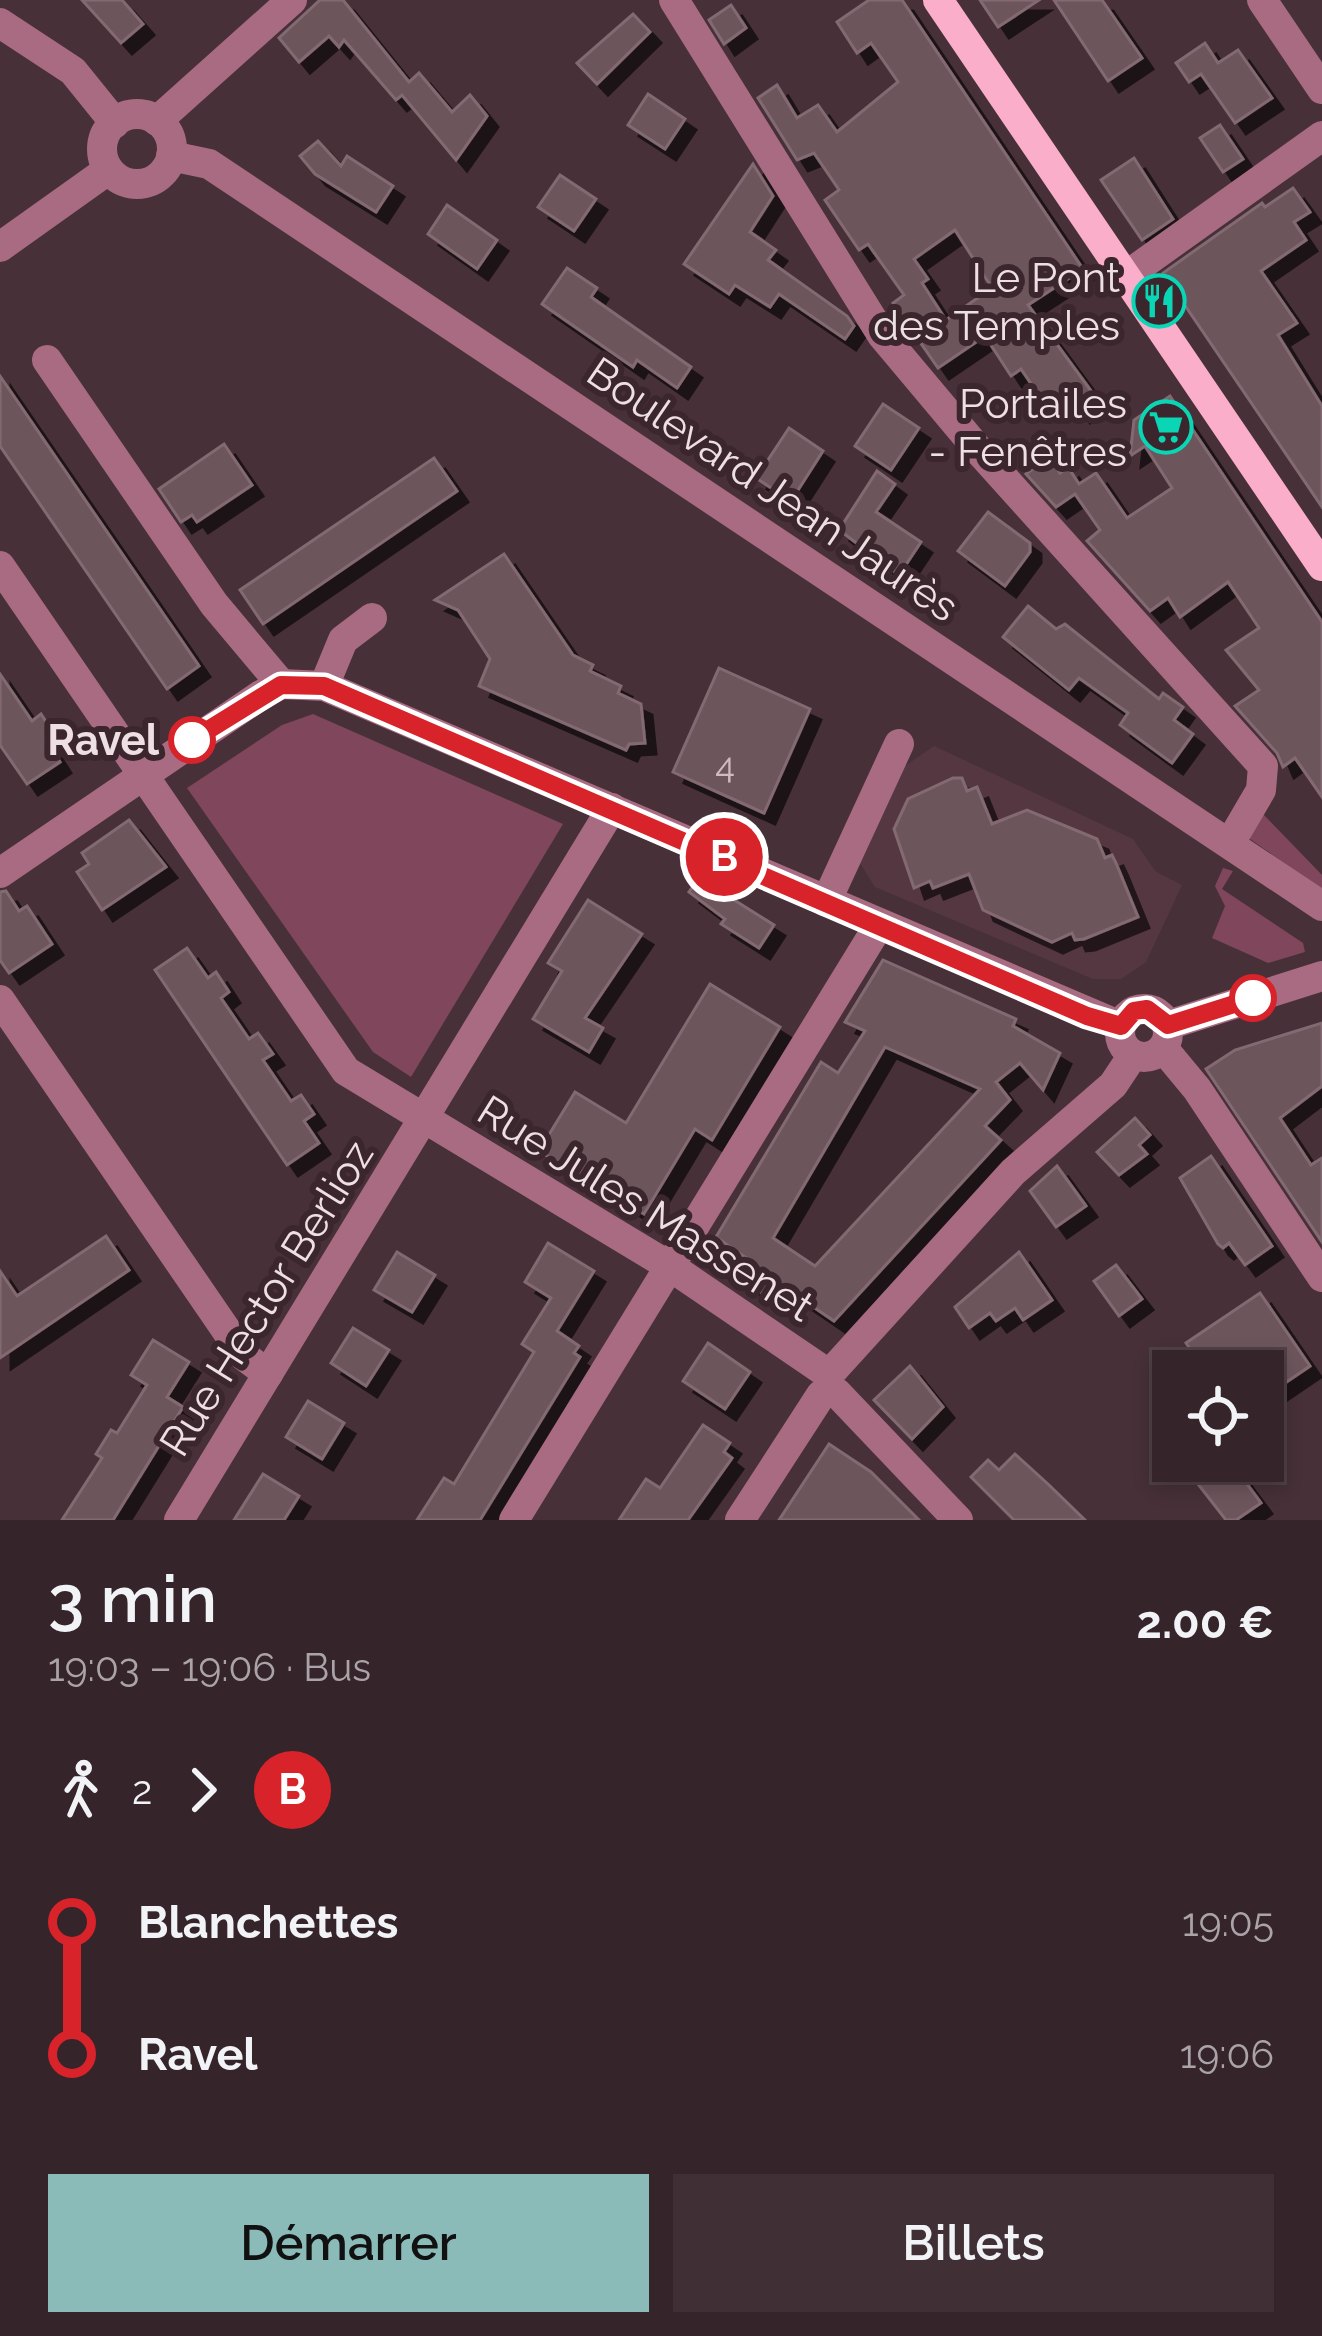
<!DOCTYPE html>
<html lang="fr">
<meta charset="utf-8">
<style>
:root{--surface:#35242a;--page:#403036;--text:#f1f3f6;--muted:#aaa4a8;--line:#4f4147;--accent:#8bbbb9}
body{margin:0;font-family:Raleway,sans-serif;background:var(--page);color:var(--text);height:100vh;display:flex;flex-direction:column;font-size:45px;white-space:nowrap}
*{box-sizing:border-box;margin:0}
p{font-size:39px;color:var(--muted)}
.icon{flex:none;width:66px;height:66px;fill:none;stroke:currentColor;stroke-width:2;stroke-linecap:round;stroke-linejoin:round}
.map{position:relative;height:1520px;overflow:hidden}
.sheet{display:flex;flex-direction:column;background:var(--surface);flex:1}
.sheet>*{flex:none}
.badge{padding:0 24px;border-radius:39px;font-size:42px;line-height:78px}
.fabs{position:absolute;left:1152px;top:1350px;display:grid;gap:24px}
.fabs a{display:grid;place-items:center;width:132px;height:132px;border-radius:0px;background:var(--surface);box-shadow:0 6px 18px #0003,0 0 0 3px var(--line);font-size:60px}
.map>.badge{position:absolute;translate:-50% -50%;box-shadow:0 0 0 6px #fff}
.legs{display:flex;align-items:center;gap:18px;height:132px;padding:0 48px;font-size:39px}
.legs p{margin-inline-start:auto}
.headline{display:flex;align-items:center;justify-content:space-between;height:204px;padding:0 48px}
h1{font-size:66px;font-weight:600;line-height:90px}
.button{display:flex;gap:24px;margin-top:auto;padding:24px 48px}
.button a{flex:1;height:138px;border-radius:0px;background:var(--accent);color:#111;font-size:48px;font-weight:600;line-height:138px;text-align:center}
.button a+a{background:var(--page);color:var(--text)}
ul{padding:0 48px;list-style:none}
li{display:flex;align-items:center;gap:42px;height:132px;font-size:45px}
li i{display:grid;place-items:center;width:18px;height:100%;margin:0 15px;background:currentColor}
li i::after{content:'';width:30px;height:30px;margin:-15px;border:9px solid;border-radius:50%;background:var(--surface)}
li p{margin-inline-start:auto}
li:first-child i{background:linear-gradient(#0000 50%,currentColor 0)}
li:last-child i{background:linear-gradient(currentColor 50%,#0000 0)}
.map>svg:first-child{display:block}
</style>
<div class="map">
<svg width="1322" height="1520" viewBox="0 0 1322 1520">
<defs>
<filter id="shadow"><feDropShadow dx="11" dy="11" stdDeviation="0" flood-color="#0009"/></filter>
</defs>
<rect width="100%" height="100%" fill="#473038"/>
<path fill="#553742" d="M 934,746 L 1133,839 L 1156,872 L 1182,885 L 1146,962 L 1121,979 L 1093,979 L 875,887 L 860,863 L 902,768 Z"/>
<g fill="#80465c">
<path d="M 313,714 L 563,824 L 411,1077 L 373,1052 L 187,788 L 282,725 Z"/>
<path d="M 1262,813 L 1322,875 L 1322,889 L 1247,837 Z"/>
<path d="M 1223,868 L 1233,871 L 1222,889 L 1303,943 L 1305,952 L 1268,963 L 1212,938 L 1225,906 L 1215,886 Z"/>
</g>
<g fill="#6d545c" stroke="#836a72" stroke-width="3" fill-rule="evenodd" filter="url(#shadow)">
<path d="M 82,0 L 122,0 L 143,24 L 121,43 Z"/>
<path d="M 320,0 L 343,0 L 409,82 L 419,73 L 452,112 L 470,95 L 487,116 L 456,160 L 402,95 L 396,100 L 344,40 L 339,47 L 329,36 L 299,62 L 279,38 Z"/>
<path d="M 869,0 L 902,0 L 1083,269 L 1028,305 L 1097,399 L 1079,412 L 1068,396 L 1049,410 L 1021,369 L 1011,376 L 985,336 L 938,368 L 893,303 L 904,295 L 868,244 L 859,250 L 825,200 L 839,190 L 814,153 L 797,160 L 758,98 L 777,85 L 797,118 L 818,105 L 837,132 L 898,82 L 871,43 L 857,53 L 837,22 ZM 955,230 L 992,288 L 946,320 L 922,283 L 928,279 L 914,259 Z"/>
<path d="M 980,0 L 1039,0 L 998,27 Z"/>
<path d="M 1054,0 L 1102,0 L 1142,58 L 1108,81 Z"/>
<path d="M 731,5 L 746,28 L 724,44 L 709,20 Z"/>
<path d="M 633,14 L 650,32 L 597,84 L 577,63 Z"/>
<path d="M 1205,43 L 1218,63 L 1238,50 L 1272,98 L 1235,123 L 1201,74 L 1189,82 L 1176,63 Z"/>
<path d="M 648,94 L 685,119 L 665,149 L 628,125 Z"/>
<path d="M 1220,125 L 1243,159 L 1223,172 L 1200,138 Z"/>
<path d="M 318,141 L 341,166 L 347,156 L 393,186 L 376,212 L 315,174 L 300,156 Z"/>
<path d="M 1134,158 L 1173,219 L 1142,240 L 1101,180 Z"/>
<path d="M 753,164 L 773,196 L 750,232 L 776,250 L 768,260 L 847,316 L 854,326 L 845,339 L 779,294 L 770,307 L 735,285 L 729,294 L 684,264 Z"/>
<path d="M 560,175 L 596,199 L 574,231 L 538,207 Z"/>
<path d="M 1293,188 L 1310,212 L 1294,222 L 1306,240 L 1261,271 L 1297,323 L 1278,335 L 1322,406 L 1322,507 L 1163,273 L 1262,203 L 1265,207 Z"/>
<path d="M 447,205 L 497,240 L 477,269 L 428,234 Z"/>
<path d="M 567,268 L 597,288 L 591,297 L 691,367 L 677,388 L 637,360 L 633,367 L 542,304 Z"/>
<path d="M 0,376 L 199,666 L 167,689 L 0,446 Z"/>
<path d="M 1170,396 L 1322,622 L 1322,797 L 1295,758 L 1283,767 L 1277,753 L 1235,706 L 1259,690 L 1226,650 L 1259,628 L 1228,582 L 1180,617 L 1168,598 L 1150,611 L 1087,541 L 1100,530 L 1075,494 L 1056,507 L 1026,474 L 1049,457 L 1060,473 L 1068,467 L 1079,484 L 1096,473 L 1127,518 L 1172,488 L 1145,446 L 1130,456 L 1134,420 Z"/>
<path d="M 883,404 L 919,428 L 891,470 L 855,446 Z"/>
<path d="M 789,428 L 823,451 L 791,501 L 756,478 Z"/>
<path d="M 224,444 L 252,485 L 197,522 L 192,515 L 181,522 L 159,489 Z"/>
<path d="M 434,458 L 457,491 L 263,624 L 240,590 Z"/>
<path d="M 877,471 L 895,484 L 876,512 L 921,542 L 899,575 L 839,530 Z"/>
<path d="M 988,512 L 1030,543 L 1030,552 L 1005,586 L 958,551 Z"/>
<path d="M 504,554 L 573,655 L 593,665 L 590,671 L 621,686 L 618,693 L 641,704 L 645,743 L 629,744 L 626,750 L 479,686 L 490,659 L 458,610 L 435,600 Z"/>
<path d="M 1028,606 L 1056,629 L 1065,624 L 1159,699 L 1163,693 L 1183,707 L 1174,720 L 1193,734 L 1172,763 L 1120,725 L 1128,713 L 1079,678 L 1069,690 L 1003,637 Z"/>
<path d="M 719,668 L 810,709 L 764,813 L 673,772 Z"/>
<path d="M 0,674 L 32,721 L 41,714 L 54,734 L 46,740 L 60,762 L 27,784 L 0,745 Z"/>
<path d="M 953,778 L 962,778 L 967,791 L 977,787 L 992,824 L 1027,810 L 1097,839 L 1105,858 L 1112,855 L 1116,863 L 1138,917 L 1084,939 L 1075,940 L 1072,933 L 1052,942 L 983,910 L 969,874 L 933,888 L 930,881 L 914,888 L 894,829 L 908,799 Z"/>
<path d="M 129,820 L 166,867 L 102,910 L 77,872 L 89,864 L 82,853 Z"/>
<path d="M 699,878 L 774,925 L 759,948 L 721,924 L 725,919 L 689,892 Z"/>
<path d="M 6,891 L 19,911 L 27,906 L 52,944 L 9,973 L 0,960 L 0,892 Z"/>
<path d="M 588,900 L 642,934 L 585,1018 L 603,1028 L 589,1052 L 533,1019 L 562,971 L 548,963 Z"/>
<path d="M 187,948 L 208,978 L 216,972 L 229,992 L 221,998 L 249,1039 L 258,1033 L 273,1054 L 263,1060 L 291,1101 L 301,1095 L 314,1114 L 304,1121 L 319,1143 L 287,1165 L 155,970 Z"/>
<path d="M 883,960 L 1016,1019 L 1013,1026 L 1060,1053 L 1043,1090 L 1020,1063 L 996,1082 L 1010,1100 L 985,1126 L 1001,1140 L 834,1321 L 796,1295 L 789,1306 L 781,1306 L 763,1294 L 744,1280 L 755,1264 L 716,1237 L 821,1062 L 838,1073 L 865,1031 L 845,1022 ZM 885,1047 L 980,1089 L 815,1266 L 773,1238 Z"/>
<path d="M 710,984 L 780,1027 L 712,1140 L 695,1129 L 644,1214 L 539,1151 L 575,1092 L 626,1123 Z"/>
<path d="M 1322,1023 L 1322,1086 L 1280,1118 L 1311,1165 L 1322,1158 L 1322,1242 L 1206,1069 L 1235,1050 Z"/>
<path d="M 1135,1118 L 1150,1135 L 1139,1145 L 1147,1154 L 1119,1175 L 1097,1152 Z"/>
<path d="M 1211,1156 L 1272,1246 L 1245,1265 L 1229,1243 L 1223,1248 L 1218,1244 L 1180,1178 Z"/>
<path d="M 1057,1166 L 1086,1206 L 1056,1227 L 1030,1191 Z"/>
<path d="M 106,1236 L 129,1270 L 0,1358 L 0,1271 L 17,1296 Z"/>
<path d="M 548,1243 L 594,1271 L 557,1331 L 579,1346 L 574,1353 L 580,1357 L 480,1520 L 417,1520 L 444,1478 L 454,1484 L 534,1352 L 522,1344 L 551,1298 L 525,1282 Z"/>
<path d="M 397,1252 L 435,1275 L 412,1312 L 374,1290 Z"/>
<path d="M 1019,1252 L 1052,1300 L 1023,1320 L 1015,1308 L 996,1321 L 990,1313 L 969,1328 L 955,1307 Z"/>
<path d="M 1116,1265 L 1142,1299 L 1119,1316 L 1094,1281 Z"/>
<path d="M 1260,1293 L 1310,1366 L 1263,1398 L 1263,1371 L 1205,1371 L 1186,1343 Z"/>
<path d="M 353,1328 L 389,1350 L 366,1386 L 331,1363 Z"/>
<path d="M 153,1340 L 189,1362 L 167,1397 L 183,1407 L 113,1520 L 62,1520 L 102,1458 L 96,1454 L 111,1430 L 117,1433 L 147,1385 L 131,1375 Z"/>
<path d="M 708,1343 L 750,1372 L 725,1409 L 683,1381 Z"/>
<path d="M 910,1366 L 943,1407 L 912,1439 L 874,1400 Z"/>
<path d="M 308,1401 L 344,1423 L 322,1459 L 286,1437 Z"/>
<path d="M 703,1425 L 730,1443 L 724,1452 L 732,1458 L 688,1520 L 619,1520 L 646,1479 L 660,1488 Z"/>
<path d="M 829,1444 L 871,1472 L 919,1520 L 779,1520 Z"/>
<path d="M 1015,1454 L 1049,1485 L 1085,1520 L 1014,1520 L 971,1477 L 988,1460 L 999,1470 Z"/>
<path d="M 1180,1461 L 1230,1461 L 1261,1503 L 1236,1520 L 1226,1520 Z"/>
<path d="M 263,1474 L 299,1496 L 284,1520 L 234,1520 Z"/>
</g>
<g fill="none" stroke-linecap="round" stroke-linejoin="round">
<g stroke="#a86b81" stroke-width="30">
<path d="M 674,0 L 882,335 L 981,453 L 1263,766 L 1261,790 L 1230,843"/>
<path d="M 1262,0 L 1322,89"/>
<path d="M 0,23 L 73,71 L 115,123"/>
<circle cx="137" cy="149" r="35"/>
<path d="M 157,121 L 292,0"/>
<path d="M 171,156 L 209,164 L 1322,906"/>
<path d="M 0,247 L 108,170"/>
<path d="M 1126,276 L 1322,136"/>
<path d="M 47,360 L 214,604 L 281,684"/>
<path d="M 0,566 L 346,1071 L 671,1267 L 821,1369"/>
<path d="M 324,686 L 343,640 L 372,618"/>
<path d="M 0,873 L 261,695 L 281,684 L 324,686 L 1121,1026"/>
<path d="M 826,902 L 899,744"/>
<path d="M 0,1000 L 244,1356 L 268,1374"/>
<circle cx="1144" cy="1033" r="24"/>
<path d="M 1168,1025 L 1322,976"/>
<path d="M 1163,1048 L 1197,1089 L 1322,1277"/>
<path d="M 834,1369 L 1013,1172 L 1113,1085 L 1133,1055"/>
<path d="M 837,1393 L 958,1520"/>
<path d="M 179,1520 L 612,808"/>
<path d="M 514,1520 L 879,925"/>
<path d="M 740,1520 L 821,1395"/>
</g>
<path stroke="#faaec9" stroke-width="30" d="M 938,0 L 1322,566"/>
</g>
<g fill="none" stroke-linecap="round" stroke-linejoin="round">
<g stroke="#fff" stroke-width="27">
<path id="line-1" d="M 192,740 L 281,685 L 324,686 L 1087,1016 L 1121,1026 L 1134,1011 L 1147,1009 L 1168,1025 L 1253,998"/>
</g>
<use href="#line-1" stroke="#d8232a" stroke-width="18"/>
</g>
<defs>
<g id="restaurant-ring" transform="scale(2.7)"><circle r="9.5" fill="#3c262e" stroke="#0ad5b5" stroke-width="1.5"/><path d="M-5-6h1v4h1v-4h1v4h1v-4h1v5L-1.5 .5V6h-2V.5L-5-1ZM5-6V6H3V1.5H1.5Q1.5-4 5-6Z" fill="#0ad5b5"/></g>
<g id="supermarket-ring" transform="scale(2.7)"><circle r="9.5" fill="#3c262e" stroke="#0ad5b5" stroke-width="1.5"/><path d="M-6-5.5h2.5l.6 2H6L4.5 2H-2.5L-4.4-4H-6ZM-1.5 3.2a1.3 1.3 0 1 0 .1 0ZM3 3.2a1.3 1.3 0 1 0 .1 0Z" fill="#0ad5b5"/></g>
</defs>
<g fill-rule="evenodd">
<use href="#restaurant-ring" x="1159" y="301"/>
<use href="#supermarket-ring" x="1166" y="427"/>
</g>
<g fill="#fff" stroke="#d8232a" stroke-width="6">
<circle cx="192" cy="740" r="21"/>
<circle cx="1253" cy="998" r="21"/>
</g>
<g text-anchor="middle" stroke-width="12" stroke-linejoin="round" paint-order="stroke">
<g font-size="36" fill="#cebcc2">
<text x="725" y="778">4</text>
</g>
<g font-size="42" fill="#eedfe4" stroke="#3c262e" text-anchor="end">
<text x="1120" y="292">Le Pont<tspan x="1120" dy="48">des Temples</tspan></text>
<text x="1127" y="418">Portailes<tspan x="1127" dy="48">- Fenêtres</tspan></text>
</g>
<g font-size="42" fill="#eedfe4" stroke="#3c262e">
<text transform="translate(773 489) rotate(34)" y="15">Boulevard Jean Jaurès</text>
<text transform="translate(646 1208) rotate(32)" y="15">Rue Jules Massenet</text>
<text transform="translate(266 1298) rotate(-58)" y="15">Rue Hector Berlioz</text>
</g>
<g font-size="42" font-weight="bold" fill="#eedfe4" stroke="#3c262e" text-anchor="end">
<text x="159" y="755">Ravel</text>
</g>
</g>
</svg>
<div class="fabs">
<a><svg class="icon" aria-label="locate" viewBox="0 0 24 24"><circle cx="12" cy="12" r="6"/><path d="M12 2v4M12 18v4M2 12h4M18 12h4"/></svg></a>
</div>
<b class="badge" style="left:724px;top:857px;background:#d8232a;color:#fff">B</b>
</div>
<section class="sheet">
<div class="headline"><div><h1>3 min</h1><p>19:03 – 19:06 · Bus</p></div><b>2.00 €</b></div>
<div class="legs"><svg class="icon" aria-label="walk" viewBox="0 0 24 24"><circle cx="13" cy="4" r="2"/><path d="M13 8l-2 6 4 7M11 14l-3 7M7 12l3-4h3l4 4"/></svg>2<svg class="icon" aria-label="forward" viewBox="0 0 24 24"><path d="M9 5l7 7-7 7"/></svg><b class="badge" style="background:#d8232a;color:#fff">B</b></div>
<ul>
<li><i style="color:#d8232a"></i><b>Blanchettes</b><p>19:05</p></li>
<li><i style="color:#d8232a"></i><b>Ravel</b><p>19:06</p></li>
</ul>
<div class="button"><a>Démarrer</a><a>Billets</a></div>
</section>
